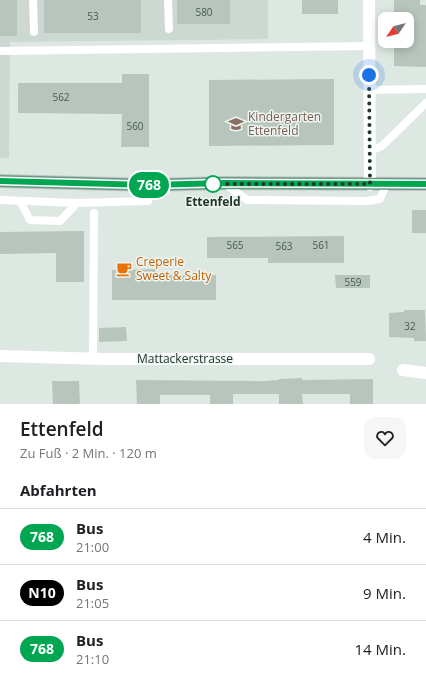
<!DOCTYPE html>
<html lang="de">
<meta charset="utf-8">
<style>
:root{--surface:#fff;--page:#f6f6f6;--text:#202124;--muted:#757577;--line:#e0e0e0}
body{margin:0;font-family:"Open Sans",sans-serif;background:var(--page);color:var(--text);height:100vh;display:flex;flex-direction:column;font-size:15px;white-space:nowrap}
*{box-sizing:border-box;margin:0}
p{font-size:13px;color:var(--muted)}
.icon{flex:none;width:22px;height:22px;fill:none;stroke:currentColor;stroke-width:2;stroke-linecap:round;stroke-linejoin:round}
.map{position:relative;height:404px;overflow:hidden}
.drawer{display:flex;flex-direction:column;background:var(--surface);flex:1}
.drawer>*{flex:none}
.badge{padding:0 8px;border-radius:13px;font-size:14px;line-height:26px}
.needle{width:26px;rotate:235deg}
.tools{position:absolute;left:378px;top:12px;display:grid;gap:8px}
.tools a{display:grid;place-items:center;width:36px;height:36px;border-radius:8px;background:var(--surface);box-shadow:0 2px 10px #0003;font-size:20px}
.you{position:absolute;width:20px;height:20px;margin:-10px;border:3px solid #fff;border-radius:50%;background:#1a73e8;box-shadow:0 0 0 6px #1a73e833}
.map>.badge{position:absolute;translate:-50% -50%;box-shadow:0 0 0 2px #fff}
h2{padding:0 20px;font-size:15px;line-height:36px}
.round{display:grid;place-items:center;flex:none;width:42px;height:42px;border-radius:12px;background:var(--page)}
.summary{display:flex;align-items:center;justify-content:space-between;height:68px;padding:0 20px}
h1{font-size:19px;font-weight:600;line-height:30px}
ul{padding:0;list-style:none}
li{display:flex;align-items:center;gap:12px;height:56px;padding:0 20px;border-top:1px solid var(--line)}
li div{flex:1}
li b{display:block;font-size:15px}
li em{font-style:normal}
li .badge{min-width:44px;font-weight:700;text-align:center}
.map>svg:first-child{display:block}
</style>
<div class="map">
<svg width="426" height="404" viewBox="0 0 426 404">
<rect width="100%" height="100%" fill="#dee8e2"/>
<path fill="#ccd8d1" d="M 0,0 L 268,0 L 268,39 L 10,42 L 9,158 L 0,158 Z"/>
<g fill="#b7c5bd">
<rect x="0" y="0" width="17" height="36"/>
<rect x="44" y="0" width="97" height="33"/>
<rect x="177" y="0" width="53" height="24"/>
<rect x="302" y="0" width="36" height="14"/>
<path d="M 394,0 L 420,0 L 420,5 L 426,5 L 426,67 L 394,66 L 394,41 L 407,41 L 407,19 L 394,19 Z"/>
<path d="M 122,74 L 149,74 L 149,147 L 121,147 L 122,114 L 18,113 L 18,83 L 122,83 Z"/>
<path d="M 334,79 L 334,145 L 209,146 L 209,80 Z"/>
<rect x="412" y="210" width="14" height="23"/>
<path d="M 84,231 L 84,282 L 56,282 L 56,253 L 0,254 L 0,232 Z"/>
<path d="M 344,236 L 344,263 L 268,263 L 268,258 L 207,258 L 207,237 Z"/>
<path d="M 156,269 L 157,275 L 216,275 L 216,300 L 112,300 L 112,270 Z"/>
<path d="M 335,275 L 370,275 L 370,288 L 336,288 Z"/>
<path d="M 404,310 L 425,310 L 426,341 L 414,341 L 414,338 L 389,337 L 389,313 L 404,312 Z"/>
<path d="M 126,327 L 127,341 L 99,342 L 99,328 Z"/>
<path d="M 302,378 L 302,380 L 373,379 L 373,404 L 350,404 L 350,394 L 302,394 L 303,404 L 279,404 L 279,394 L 233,394 L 233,404 L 210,404 L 210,395 L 160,395 L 160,404 L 137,404 L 136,380 L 266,381 L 279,380 L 279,379 Z"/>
<path d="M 52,381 L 79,381 L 80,403 L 78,404 L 53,404 Z"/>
</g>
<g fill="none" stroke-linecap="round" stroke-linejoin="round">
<g stroke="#bcc3c0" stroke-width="14">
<path id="primary" d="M 0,181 L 150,185 L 224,183 L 426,184"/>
</g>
<g stroke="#fff" stroke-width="8">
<path d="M 33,0 L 34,32"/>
<path d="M 168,0 L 169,29"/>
<path d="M 0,51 L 369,46"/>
<path d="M 369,90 L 426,89"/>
<path d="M 370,151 L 382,146 L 426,103"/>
<path d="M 224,183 L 247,200 L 367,201 L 380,199 L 386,185"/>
<path d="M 0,200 L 77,203 L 148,201 L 150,185"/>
<path d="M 20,201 L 30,220 L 60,221 L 77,203"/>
<path d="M 93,358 L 94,213"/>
</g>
<g stroke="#fff" stroke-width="12">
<path d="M 369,0 L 370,185"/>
<path d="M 0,356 L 105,359 L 369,359"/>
<path d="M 403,370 L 426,373"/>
</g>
<use href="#primary" stroke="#669a85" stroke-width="12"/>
</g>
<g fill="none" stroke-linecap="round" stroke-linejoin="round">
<g stroke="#fff" stroke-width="9">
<path id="line" d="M 0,181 L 150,185 L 224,183 L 426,184"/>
</g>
<use href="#line" stroke="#00a651" stroke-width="6"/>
<path stroke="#21362d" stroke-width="4" stroke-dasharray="0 7.2" d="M 213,184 L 370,184 L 369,75"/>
</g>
<defs>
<g id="school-bare" transform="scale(1.2)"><path d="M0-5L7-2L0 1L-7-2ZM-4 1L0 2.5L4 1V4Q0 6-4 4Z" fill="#8d6e63" stroke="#eef5f0" stroke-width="2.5" paint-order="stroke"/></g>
<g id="cafe-bare" transform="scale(1.2)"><path d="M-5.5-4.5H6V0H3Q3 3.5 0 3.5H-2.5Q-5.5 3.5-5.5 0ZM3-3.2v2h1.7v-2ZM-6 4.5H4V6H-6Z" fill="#e8710a" stroke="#eef5f0" stroke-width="2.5" paint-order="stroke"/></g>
</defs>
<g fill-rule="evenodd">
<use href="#school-bare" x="236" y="124"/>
<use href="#cafe-bare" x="124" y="269"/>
</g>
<circle fill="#fff" stroke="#00a651" stroke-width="2" cx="213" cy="184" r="8"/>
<g text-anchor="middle" stroke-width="3" stroke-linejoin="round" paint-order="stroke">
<g font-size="10" fill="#465a51">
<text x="204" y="16">580</text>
<text x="93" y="20">53</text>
<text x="61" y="101">562</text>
<text x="135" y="130">560</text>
<text x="235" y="249">565</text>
<text x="321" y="249">561</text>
<text x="284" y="250">563</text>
<text x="353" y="286">559</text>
<text x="410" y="330">32</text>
</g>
<g font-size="12" fill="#785e54" stroke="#eef5f0" text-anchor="start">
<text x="248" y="121">Kindergarten<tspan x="248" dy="14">Ettenfeld</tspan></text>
</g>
<g font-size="12" font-weight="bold" fill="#21362d" stroke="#eef5f0">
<text x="213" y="206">Ettenfeld</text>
</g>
<g font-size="12" fill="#c56008" stroke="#eef5f0" text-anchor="start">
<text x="136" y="266">Creperie<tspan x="136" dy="14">Sweet &amp; Salty</tspan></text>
</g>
<g font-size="12" fill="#21362d" stroke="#eef5f0">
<text x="185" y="363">Mattackerstrasse</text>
</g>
</g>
</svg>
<div class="tools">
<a><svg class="needle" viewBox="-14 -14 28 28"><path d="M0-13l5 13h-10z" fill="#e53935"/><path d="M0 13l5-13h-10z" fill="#757577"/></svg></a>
</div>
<div class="you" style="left:369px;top:75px"></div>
<b class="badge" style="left:149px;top:185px;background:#00a651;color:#fff">768</b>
</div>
<section class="drawer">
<div class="summary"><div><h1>Ettenfeld</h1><p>Zu Fuß · 2 Min. · 120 m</p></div><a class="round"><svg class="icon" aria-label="heart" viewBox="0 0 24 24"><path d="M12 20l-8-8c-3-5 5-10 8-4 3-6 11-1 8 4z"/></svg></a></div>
<h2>Abfahrten</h2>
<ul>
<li><span class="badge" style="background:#00a651;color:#fff">768</span><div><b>Bus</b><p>21:00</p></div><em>4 Min.</em></li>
<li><span class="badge" style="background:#000;color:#fff">N10</span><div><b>Bus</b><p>21:05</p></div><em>9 Min.</em></li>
<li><span class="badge" style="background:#00a651;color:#fff">768</span><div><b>Bus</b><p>21:10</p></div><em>14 Min.</em></li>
</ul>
</section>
